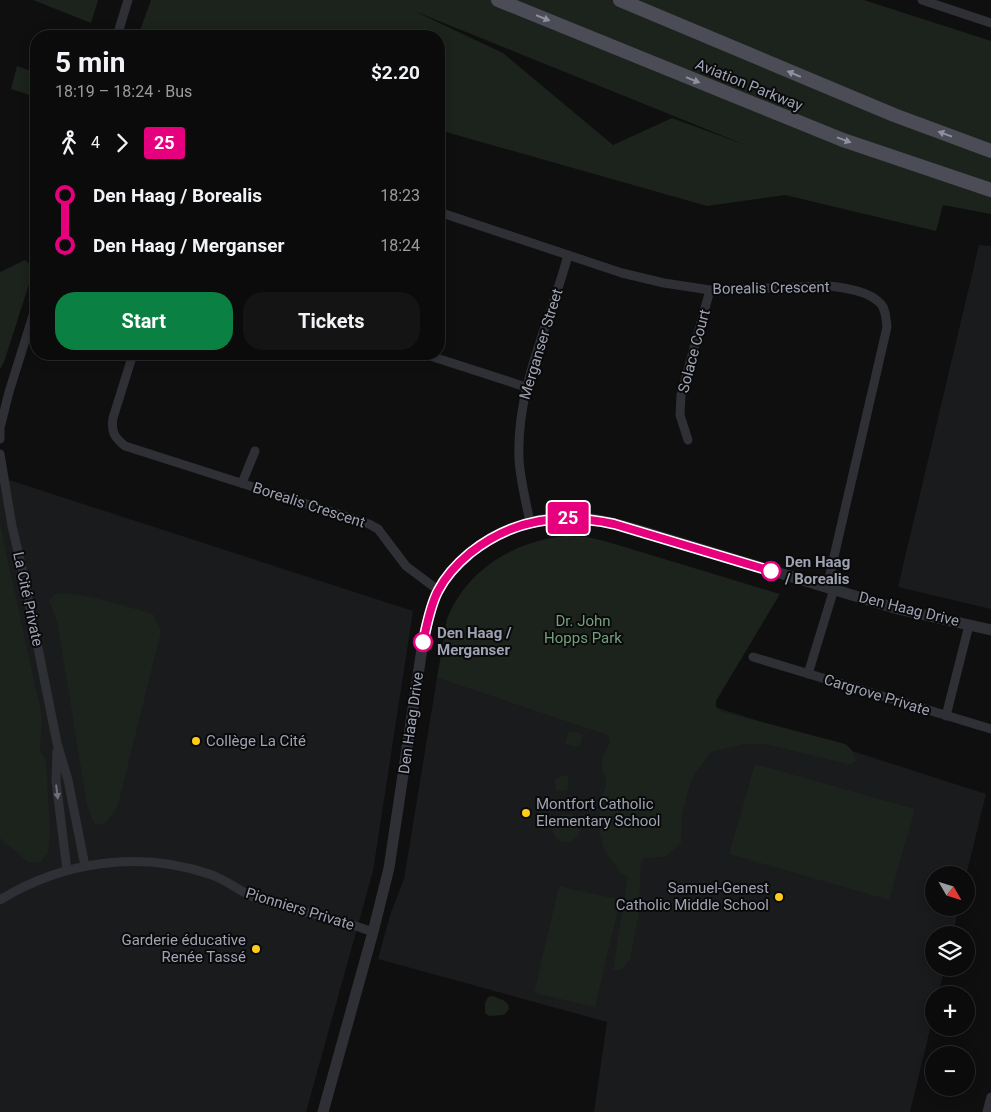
<!DOCTYPE html>
<meta charset="utf-8">
<style>
:root{--surface:#0b0b0c;--page:#141415;--text:#f1f3f6;--muted:#9a9b9d;--line:#2b2b2d;--accent:#0b8043}
body{margin:0;font-family:Roboto,sans-serif;background:var(--page);color:var(--text);height:100vh;display:flex;flex-direction:column;font-size:19px;white-space:nowrap}
*{box-sizing:border-box;margin:0}
p{font-size:16px;color:var(--muted)}
.icon{flex:none;width:28px;height:28px;fill:none;stroke:currentColor;stroke-width:2;stroke-linecap:round;stroke-linejoin:round}
.map{position:relative;flex:1;overflow:hidden}
.side{position:absolute;left:30px;top:30px;width:415px;height:330px;display:flex;flex-direction:column;background:var(--surface);border-radius:20px;box-shadow:0 2px 12px #0003,0 0 0 1px var(--line)}
.side>*{flex:none}
.badge{padding:0 10px;border-radius:4px;font-size:18px;line-height:32px}
.needle{width:32px;rotate:129deg}
.tools{position:absolute;left:925px;top:866px;display:grid;gap:10px}
.tools a{display:grid;place-items:center;width:50px;height:50px;border-radius:50%;background:var(--surface);box-shadow:0 2px 12px #0003,0 0 0 1px var(--line);font-size:25px}
.map>.badge{position:absolute;translate:-50% -50%;box-shadow:0 0 0 2px #fff}
.legs{display:flex;align-items:center;gap:8px;height:55px;padding:0 25px;font-size:16px}
.legs p{margin-inline-start:auto}
.head{display:flex;align-items:center;justify-content:space-between;height:85px;padding:0 25px}
h1{font-size:28px;font-weight:700;line-height:38px}
.cta{display:flex;gap:10px;margin-top:auto;padding:10px 25px}
.cta a{flex:1;height:58px;border-radius:20px;background:var(--accent);color:#fff;font-size:20px;font-weight:700;line-height:58px;text-align:center}
.cta a+a{background:var(--page);color:var(--text)}
ul{padding:0 25px;list-style:none}
li{display:flex;align-items:center;gap:18px;height:50px;font-size:19px}
li i{display:grid;place-items:center;width:8px;height:100%;margin:0 6px;background:currentColor}
li i::after{content:'';width:12px;height:12px;margin:-6px;border:4px solid;border-radius:50%;background:var(--surface)}
li p{margin-inline-start:auto}
li:first-child i{background:linear-gradient(#0000 50%,currentColor 0)}
li:last-child i{background:linear-gradient(currentColor 50%,#0000 0)}
.map>svg:first-child{display:block}
</style>
<div class="map">
<svg width="991" height="1112" viewBox="0 0 991 1112">
<rect width="100%" height="100%" fill="#0f0f10"/>
<g fill="#1a1b1d">
<path d="M 979,245 L 991,246 L 991,609 L 898,587 Z"/>
<path d="M 0,477 L 413,611 L 373,871 L 306,1112 L 0,1112 Z"/>
<path d="M 437,678 L 647,747 L 658,690 L 712,706 L 986,794 L 966,876 L 966,875 L 934,875 L 934,908 L 959,908 L 952,935 L 934,935 L 934,968 L 945,968 L 938,995 L 934,995 L 934,1013 L 910,1112 L 594,1112 L 607,1022 L 378,959 L 391,912 L 404,879 Z"/>
</g>
<g fill="#1b231c" fill-rule="evenodd">
<path d="M 33,0 L 98,0 L 91,23 Z"/>
<path d="M 151,0 L 864,0 L 991,41 L 991,214 L 943,205 L 936,231 L 785,195 L 707,206 L 439,130 L 439,36 L 138,36 ZM 414,11 L 748,146 L 672,118 L 613,145 L 503,53 Z"/>
<path d="M 17,66 L 36,73 L 36,97 L 11,89 Z"/>
<path d="M 25,260 L 33,267 L 31,278 L 4,362 L 0,369 L 0,272 Z"/>
<path d="M 0,524 L 42,717 L 40,751 L 46,760 L 50,831 L 48,853 L 40,862 L 29,863 L 0,838 Z"/>
<path d="M 565,536 L 587,537 L 608,542 L 780,594 L 716,701 L 716,707 L 720,711 L 845,744 C 851,748 855,754 856,761 L 852,764 L 847,764 L 766,744 L 745,744 L 711,752 L 695,773 L 689,788 L 682,815 L 681,843 L 665,857 L 644,858 L 641,863 L 639,913 L 630,960 L 623,968 L 619,970 L 613,970 L 628,876 L 621,874 L 604,849 L 600,835 L 599,805 L 606,785 L 606,777 L 602,771 L 602,757 L 610,742 L 608,735 L 437,678 L 447,619 C 466,570 514,541 565,536 Z"/>
<path d="M 57,593 C 86,593 124,606 153,614 L 161,632 L 118,805 L 106,823 L 95,825 L 87,805 L 57,621 L 49,600 Z"/>
<path d="M 569,732 L 578,732 L 583,735 L 580,746 L 576,747 L 565,744 Z"/>
<path d="M 755,764 L 915,809 L 889,900 L 729,854 Z"/>
<path d="M 562,775 L 568,777 L 569,784 L 567,790 L 558,791 L 556,789 L 554,780 Z"/>
<circle cx="566" cy="828" r="14"/>
<path d="M 559,886 L 620,900 L 595,1007 L 534,993 Z"/>
<path d="M 492,996 L 503,1000 L 508,1004 L 509,1009 L 504,1015 L 489,1016 L 485,1013 L 485,1003 L 488,997 Z"/>
</g>
<g fill="none" stroke-linecap="round" stroke-linejoin="round">
<g stroke="#2f3035" stroke-width="9">
<path d="M 922,0 L 991,23"/>
<path d="M 117,36 L 128,0"/>
<path d="M 439,212 L 622,273 L 664,283 L 710,290 L 829,286 C 846,288 869,291 881,304 C 886,310 886,319 887,327 L 827,587"/>
<path d="M 133,354 L 113,418 C 111,432 114,437 125,446 L 369,524 L 378,529 L 406,566 L 438,590"/>
<path d="M 424,354 L 526,387"/>
<path d="M 0,439 L 0,428 L 9,392 L 36,306"/>
<path d="M 688,440 L 680,415 L 681,395 L 710,290"/>
<path d="M 0,454 L 12,526 L 23,573 L 57,743 L 68,780 L 85,866"/>
<path d="M 242,483 L 255,451"/>
<path d="M 530,522 C 526,502 520,479 519,459 C 516,387 550,323 568,255"/>
<path d="M 753,657 L 991,729"/>
<path d="M 808,674 L 834,589"/>
<path d="M 946,716 L 969,625"/>
<path d="M 57,751 L 56,781 L 67,870"/>
<path d="M 0,900 C 63,861 141,850 212,875 C 229,881 242,894 259,899 C 282,907 306,912 330,918 C 344,922 359,927 373,932"/>
<path d="M 987,1112 L 991,1097"/>
</g>
<path stroke="#2f3035" stroke-width="11" d="M 323,1112 L 373,932 L 389,868 L 423,642 C 427,625 430,607 438,591 C 446,575 460,562 473,551 C 505,525 550,513 591,519 C 612,522 631,528 651,534 L 898,609 L 991,630"/>
<g stroke="#4b4c55" stroke-width="14">
<path d="M 498,0 L 843,140 L 991,190"/>
<path d="M 620,0 L 894,115 L 991,151"/>
</g>
</g>
<defs><path id="oneway-solid" d="M-6-.8H1V-3.2L6.5 0L1 3.2V.8H-6Z" transform="scale(1.25)"/></defs>
<g fill="#8d91a0">
<use href="#oneway-solid" transform="translate(543 18) rotate(22)"/>
<use href="#oneway-solid" transform="translate(794 74) rotate(-157)"/>
<use href="#oneway-solid" transform="translate(693 80) rotate(22)"/>
<use href="#oneway-solid" transform="translate(945 134) rotate(-160)"/>
<use href="#oneway-solid" transform="translate(844 140) rotate(20)"/>
</g>
<use fill="#6c6f7a" href="#oneway-solid" transform="translate(57 792) rotate(83)"/>
<g fill="none" stroke-linecap="round" stroke-linejoin="round">
<g stroke="#fff" stroke-width="11">
<path id="line-1" d="M 423,642 C 427,625 430,606 438,591 C 445,577 458,563 470,553 C 514,518 561,513 614,524 L 771,571"/>
</g>
<use href="#line-1" stroke="#e6007e" stroke-width="8"/>
</g>
<g fill="#fff" stroke="#e6007e" stroke-width="2.5">
<circle cx="771" cy="571" r="9"/>
<circle cx="423" cy="642" r="9"/>
</g>
<g fill="#ffcd18" stroke="#0a0a0b" stroke-width="2">
<circle cx="196" cy="741" r="5"/>
<circle cx="526" cy="813" r="5"/>
<circle cx="779" cy="897" r="5"/>
<circle cx="256" cy="949" r="5"/>
</g>
<g text-anchor="middle" stroke-width="4" stroke-linejoin="round" paint-order="stroke">
<g font-size="15" fill="#9ea2b3" stroke="#0a0a0b">
<text transform="translate(749 85) rotate(22)" y="5">Aviation Parkway</text>
<text transform="translate(771 288) rotate(-1)" y="5">Borealis Crescent</text>
<text transform="translate(541 344) rotate(-73)" y="5">Merganser Street</text>
<text transform="translate(694 351) rotate(-75)" y="5">Solace Court</text>
<text transform="translate(309 505) rotate(18)" y="5">Borealis Crescent</text>
<text transform="translate(28 599) rotate(78)" y="5">La Cité Private</text>
<text transform="translate(909 609) rotate(14)" y="5">Den Haag Drive</text>
<text transform="translate(877 695) rotate(17)" y="5">Cargrove Private</text>
<text transform="translate(411 723) rotate(-82)" y="5">Den Haag Drive</text>
<text transform="translate(300 909) rotate(17)" y="5">Pionniers Private</text>
</g>
<g font-size="15" font-weight="bold" fill="#9ea2b3" stroke="#0a0a0b" text-anchor="start">
<text x="785" y="567">Den Haag<tspan x="785" dy="17">/ Borealis</tspan></text>
<text x="437" y="638">Den Haag /<tspan x="437" dy="17">Merganser</tspan></text>
</g>
<g font-size="15" fill="#72a07b" stroke="#0a0a0b">
<text x="583" y="626">Dr. John<tspan x="583" dy="17">Hopps Park</tspan></text>
</g>
<g font-size="15" fill="#9ea2b3" stroke="#0a0a0b" text-anchor="start">
<text x="206" y="746">Collège La Cité</text>
<text x="536" y="809">Montfort Catholic<tspan x="536" dy="17">Elementary School</tspan></text>
<text x="769" y="893" text-anchor="end">Samuel-Genest<tspan x="769" dy="17">Catholic Middle School</tspan></text>
<text x="246" y="945" text-anchor="end">Garderie éducative<tspan x="246" dy="17">Renée Tassé</tspan></text>
</g>
</g>
</svg>
<div class="tools">
<a><svg class="needle" viewBox="-14 -14 28 28"><path d="M0-13l5 13h-10z" fill="#e53935"/><path d="M0 13l5-13h-10z" fill="#9a9b9d"/></svg></a>
<a><svg class="icon" aria-label="layers" viewBox="0 0 24 24"><path d="M12 4l9 5-9 5-9-5zM3 14l9 5 9-5"/></svg></a>
<a>+</a>
<a>−</a>
</div>
<b class="badge" style="left:568px;top:518px;background:#e6007e;color:#fff">25</b>
<section class="side">
<div class="head"><div><h1>5 min</h1><p>18:19 – 18:24 · Bus</p></div><b>$2.20</b></div>
<div class="legs"><svg class="icon" aria-label="walk" viewBox="0 0 24 24"><circle cx="13" cy="4" r="2"/><path d="M13 8l-2 6 4 7M11 14l-3 7M7 12l3-4h3l4 4"/></svg>4<svg class="icon" aria-label="forward" viewBox="0 0 24 24"><path d="M9 5l7 7-7 7"/></svg><b class="badge" style="background:#e6007e;color:#fff">25</b></div>
<ul>
<li><i style="color:#e6007e"></i><b>Den Haag / Borealis</b><p>18:23</p></li>
<li><i style="color:#e6007e"></i><b>Den Haag / Merganser</b><p>18:24</p></li>
</ul>
<div class="cta"><a>Start</a><a>Tickets</a></div>
</section>
</div>
